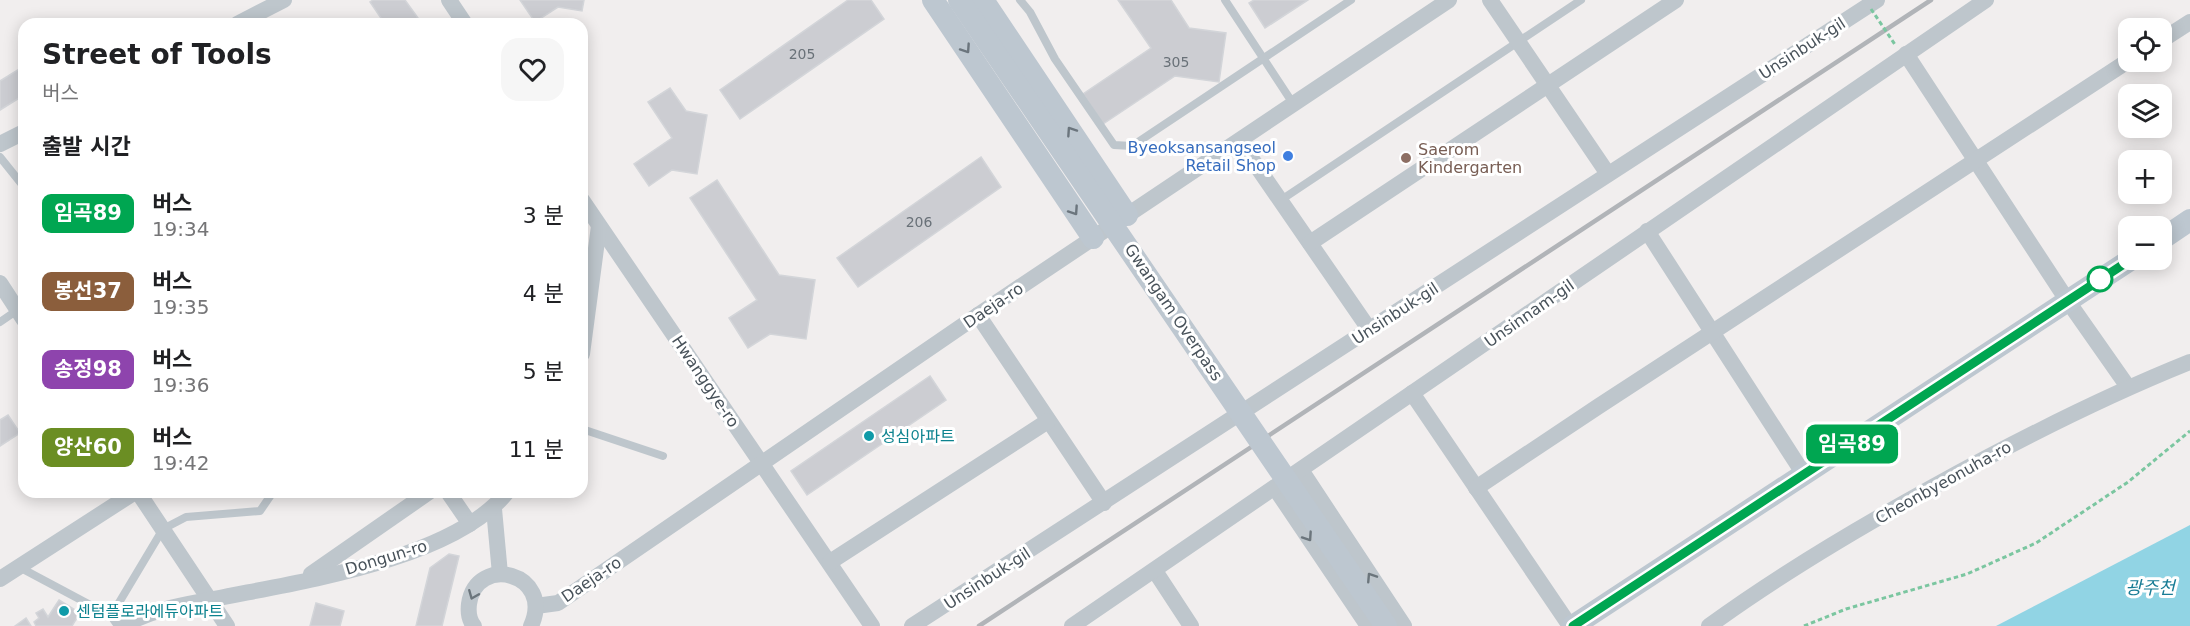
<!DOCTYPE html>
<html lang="ko">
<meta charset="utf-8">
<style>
:root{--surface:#fff;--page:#f6f6f6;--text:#202124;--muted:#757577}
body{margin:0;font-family:"DejaVu Sans","Noto Sans KR",sans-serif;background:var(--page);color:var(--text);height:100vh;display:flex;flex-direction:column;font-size:22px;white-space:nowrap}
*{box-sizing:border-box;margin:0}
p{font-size:20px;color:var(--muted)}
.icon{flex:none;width:33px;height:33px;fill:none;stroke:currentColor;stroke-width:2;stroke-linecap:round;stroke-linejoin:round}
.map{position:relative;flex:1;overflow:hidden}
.drawer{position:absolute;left:18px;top:18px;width:570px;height:480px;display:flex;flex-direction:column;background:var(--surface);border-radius:18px;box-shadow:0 3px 15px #0003}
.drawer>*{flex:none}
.badge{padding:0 12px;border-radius:9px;font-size:21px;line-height:39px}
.tools{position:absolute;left:2118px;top:18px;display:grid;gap:12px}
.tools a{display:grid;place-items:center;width:54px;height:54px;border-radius:12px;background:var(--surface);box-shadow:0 3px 15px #0003;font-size:30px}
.map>.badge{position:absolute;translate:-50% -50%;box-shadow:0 0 0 3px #fff}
h2{padding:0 24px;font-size:22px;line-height:54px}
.round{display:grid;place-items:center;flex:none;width:63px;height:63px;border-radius:18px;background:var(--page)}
.headline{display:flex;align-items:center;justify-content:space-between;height:102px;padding:0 24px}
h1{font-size:28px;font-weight:600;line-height:45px}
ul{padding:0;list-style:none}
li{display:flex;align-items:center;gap:18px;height:78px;padding:0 24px}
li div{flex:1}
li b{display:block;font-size:22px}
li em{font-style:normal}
li .badge{min-width:66px;font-weight:700;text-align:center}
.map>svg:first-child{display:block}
</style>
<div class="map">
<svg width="2190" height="626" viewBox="0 0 2190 626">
<rect width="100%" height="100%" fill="#f1eeee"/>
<path fill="#91d4e4" d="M 2190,525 L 2190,626 L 1996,626 Z"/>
<g fill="#cccdd2" stroke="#d3d5d9" stroke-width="1.5">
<path d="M 373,0 L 405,0 L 418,18 L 408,24 L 385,24 L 370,2 Z"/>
<path d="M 520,0 L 584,0 L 582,11 L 558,7 L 535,22 Z"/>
<path d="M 848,0 L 871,0 L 884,19 L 740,119 L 720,90 Z"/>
<path d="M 1118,0 L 1171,0 L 1189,28 L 1226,33 L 1219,82 L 1175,76 L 1103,124 L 1083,94 L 1151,48 Z"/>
<path d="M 1254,0 L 1308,0 L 1265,28 L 1249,3 Z"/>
<path d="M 24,66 L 24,95 L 0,110 L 0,81 Z"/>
<path d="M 670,88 L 686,111 L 707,115 L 697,174 L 672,170 L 649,186 L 634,164 L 672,138 L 648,102 Z"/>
<path d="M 981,157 L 1001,187 L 858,287 L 837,258 Z"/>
<path d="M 717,180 L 779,275 L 815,280 L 806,339 L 770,334 L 748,348 L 729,318 L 757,300 L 690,198 Z"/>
<path d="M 930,376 L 946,400 L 807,495 L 791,471 Z"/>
<path d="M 8,415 L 20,433 L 0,446 L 0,420 Z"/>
<path d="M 449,554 L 459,556 L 442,626 L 416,626 L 430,568 Z"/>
<path d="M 59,600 L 80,613 L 72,626 L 36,626 L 34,622 L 39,618 L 36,613 L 43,609 L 48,617 Z"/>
<path d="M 316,603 L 344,611 L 340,626 L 310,626 Z"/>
<path d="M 26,618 L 31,626 L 15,626 Z"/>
</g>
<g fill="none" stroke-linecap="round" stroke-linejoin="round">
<path stroke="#7bc6a0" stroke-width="3" stroke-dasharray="4.5 3" stroke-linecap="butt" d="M 1804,626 L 1846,609 L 1967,574 L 2036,543 L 2128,482 L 2190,431"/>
<g stroke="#bec6cc" stroke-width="8">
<path d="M 1020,0 L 1030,12 L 1055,59 L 1114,145 L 1132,146 L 1351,0"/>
<path d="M 1225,0 L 1294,105"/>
<path d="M 0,157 L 24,187"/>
<path d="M 1281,200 L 1581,0"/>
<path d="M 0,322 L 19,309"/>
<path d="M 582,429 L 663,456"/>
<path d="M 19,567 L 111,616"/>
<path d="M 118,626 L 111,616 L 163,529 L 186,517 L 260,511 L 273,492"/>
</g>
<g stroke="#bec6cc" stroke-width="16">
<path d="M 449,0 L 465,24"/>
<path d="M 1490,0 L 1608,174"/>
<path d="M 237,24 L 284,0"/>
<path d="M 2162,40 L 2190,22"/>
<path d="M 1906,54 L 2067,300 L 2128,387"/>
<path d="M 1240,142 L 1369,329"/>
<path d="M 0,144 L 24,132"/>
<path d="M 582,200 L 872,626"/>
<path d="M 1647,231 L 1805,476"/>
<path d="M 1310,243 L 1676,0"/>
<path d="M 0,283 L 24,320"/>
<path d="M 978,315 L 1104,503"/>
<path d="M 582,354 L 599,226"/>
<path d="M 1412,393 L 1570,626"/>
<path d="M 1301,470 L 1404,626"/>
<path d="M 1275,488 L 1368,626"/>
<path d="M 1476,488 L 1599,406 L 2128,61"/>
<path d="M 138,492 L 227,626"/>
<path d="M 448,492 L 470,524"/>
<path d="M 494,509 L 500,574"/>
<path d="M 830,562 L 1048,421"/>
<path d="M 1155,571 L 1191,626"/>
<path d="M 311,574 L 429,492"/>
<path d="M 0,579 L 135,492"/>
<path d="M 536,606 L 558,603 L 978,315 L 1449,0"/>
<path d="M 123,626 C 153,608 190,604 224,597 C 305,581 455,558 507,492"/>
<path d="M 474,626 C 469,620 468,612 469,604 C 476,553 555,573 531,626"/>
<path d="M 912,626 L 1877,0"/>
<path d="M 1072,626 L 1986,0"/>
<path d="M 1709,626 C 1779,575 1853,531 1929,489 C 2014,442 2100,398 2190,362"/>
</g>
<g stroke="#bdc7d0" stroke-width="22">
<path d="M 933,0 L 1093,238"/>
<path d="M 983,0 L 1127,215"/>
<path d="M 2162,239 L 2190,220"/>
<path d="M 1573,626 L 2130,260"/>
</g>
<path stroke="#b1b4b8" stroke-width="4.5" d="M 979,626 L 1931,0"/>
<path stroke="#7bc6a0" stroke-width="3" stroke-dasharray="4.5 3" stroke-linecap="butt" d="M 1871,9 L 1896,46"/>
<path stroke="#bdc7d0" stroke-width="22" d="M 959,0 L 1386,626"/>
</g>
<defs><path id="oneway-chevron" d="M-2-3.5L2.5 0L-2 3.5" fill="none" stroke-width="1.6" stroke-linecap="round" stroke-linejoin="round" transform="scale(1.5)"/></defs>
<g stroke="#6b757d">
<use href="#oneway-chevron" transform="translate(966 49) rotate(56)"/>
<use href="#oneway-chevron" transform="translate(1071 131) rotate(-124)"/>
<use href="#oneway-chevron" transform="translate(1074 211) rotate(56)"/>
</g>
<g stroke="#6b757c">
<use href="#oneway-chevron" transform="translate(1308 537) rotate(56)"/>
<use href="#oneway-chevron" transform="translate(1371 577) rotate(-123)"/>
<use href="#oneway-chevron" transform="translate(473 595) rotate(112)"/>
</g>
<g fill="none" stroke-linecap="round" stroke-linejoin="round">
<g stroke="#fff" stroke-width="14">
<path id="line" d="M 1573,626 L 2130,260"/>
</g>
<use href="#line" stroke="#00a651" stroke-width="9"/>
</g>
<circle fill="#3f7fe0" stroke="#fff" stroke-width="2" cx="1288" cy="156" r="6"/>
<circle fill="#8d6e63" stroke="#fff" stroke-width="2" cx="1406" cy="158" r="6"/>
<circle fill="#fff" stroke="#00a651" stroke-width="3" cx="2100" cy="279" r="12"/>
<g fill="#0f9aa8" stroke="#fff" stroke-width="2">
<circle cx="869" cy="436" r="6"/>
<circle cx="64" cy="611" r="6"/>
</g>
<g text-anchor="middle" stroke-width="6" stroke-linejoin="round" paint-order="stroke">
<g font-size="14" fill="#697178">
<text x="802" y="59">205</text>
<text x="1176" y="67">305</text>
<text x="919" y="227">206</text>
</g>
<g font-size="16" fill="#48525a" stroke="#fff">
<text transform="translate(1802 48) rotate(-33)" y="6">Unsinbuk-gil</text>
<text transform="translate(993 305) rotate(-34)" y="6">Daeja-ro</text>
<text transform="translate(1174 312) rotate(56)" y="6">Gwangam Overpass</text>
<text transform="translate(1395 313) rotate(-33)" y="6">Unsinbuk-gil</text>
<text transform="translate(1529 313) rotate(-35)" y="6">Unsinnam-gil</text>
<text transform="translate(706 381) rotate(56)" y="6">Hwanggye-ro</text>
<text transform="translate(1943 482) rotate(-29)" y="6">Cheonbyeonuha-ro</text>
<text transform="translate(386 557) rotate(-17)" y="6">Dongun-ro</text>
<text transform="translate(987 578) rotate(-33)" y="6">Unsinbuk-gil</text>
<text transform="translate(591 579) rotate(-34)" y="6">Daeja-ro</text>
</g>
<g font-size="16" fill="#366cbe" stroke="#fff" text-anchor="end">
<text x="1276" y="153">Byeoksansangseol<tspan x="1276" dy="18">Retail Shop</tspan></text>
</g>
<g font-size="16" fill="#785e54" stroke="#fff" text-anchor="start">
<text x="1418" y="155">Saerom<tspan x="1418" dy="18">Kindergarten</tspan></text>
</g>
<g font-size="16" fill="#0d838f" stroke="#fff" text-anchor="start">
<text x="881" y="442">성심아파트</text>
<text x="76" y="617">센텀플로라에듀아파트</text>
</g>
<g font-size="18" font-style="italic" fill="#187c95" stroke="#fff">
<text x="2150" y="594">광주천</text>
</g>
</g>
</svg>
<div class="tools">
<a><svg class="icon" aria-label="locate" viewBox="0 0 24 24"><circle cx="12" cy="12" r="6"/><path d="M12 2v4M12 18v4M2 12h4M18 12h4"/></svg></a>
<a><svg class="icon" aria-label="layers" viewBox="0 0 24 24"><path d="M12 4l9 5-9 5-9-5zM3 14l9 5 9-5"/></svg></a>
<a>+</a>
<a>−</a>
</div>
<b class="badge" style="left:1852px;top:444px;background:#00a651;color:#fff">임곡89</b>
<section class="drawer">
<div class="headline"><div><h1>Street of Tools</h1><p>버스</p></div><a class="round"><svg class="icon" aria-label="heart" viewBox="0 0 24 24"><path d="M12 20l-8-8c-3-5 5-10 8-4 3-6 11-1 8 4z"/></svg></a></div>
<h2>출발 시간</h2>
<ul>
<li><span class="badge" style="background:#00a651;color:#fff">임곡89</span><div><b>버스</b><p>19:34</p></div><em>3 분</em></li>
<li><span class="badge" style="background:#8b5e3c;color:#fff">봉선37</span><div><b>버스</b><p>19:35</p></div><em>4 분</em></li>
<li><span class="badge" style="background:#8e44ad;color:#fff">송정98</span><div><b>버스</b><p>19:36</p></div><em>5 분</em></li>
<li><span class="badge" style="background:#6b8e23;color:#fff">양산60</span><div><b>버스</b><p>19:42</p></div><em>11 분</em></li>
</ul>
</section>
</div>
